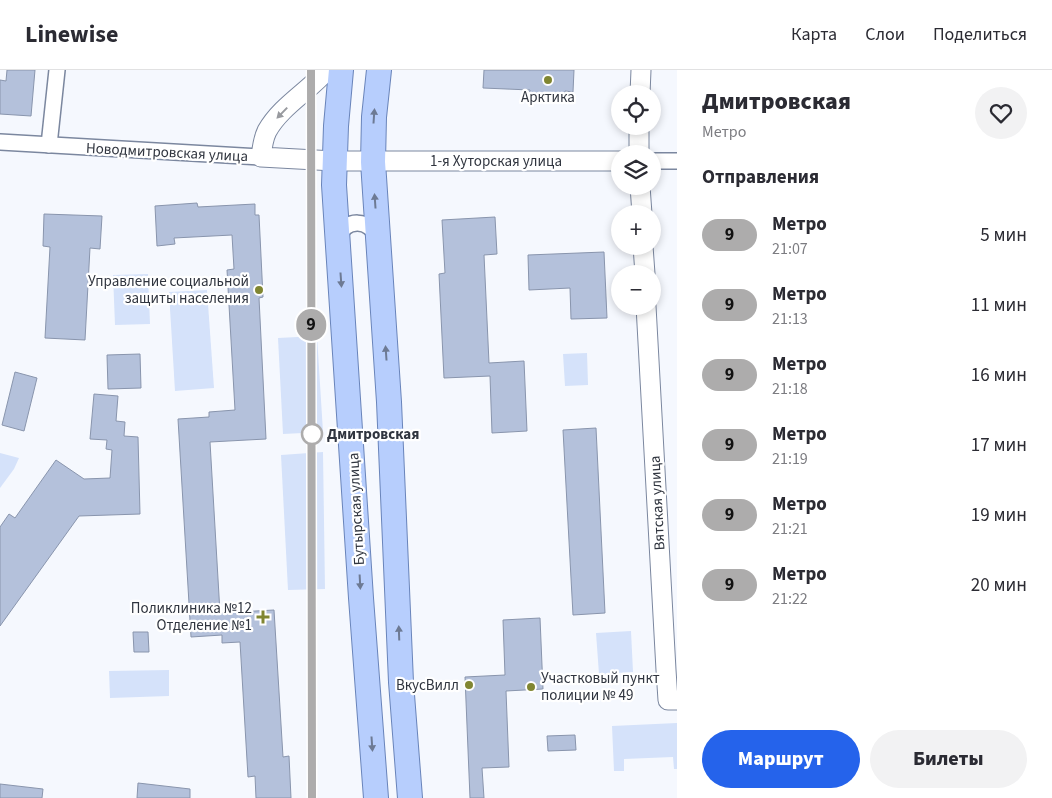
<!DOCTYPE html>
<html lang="ru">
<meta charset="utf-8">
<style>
:root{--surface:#fff;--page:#f2f2f3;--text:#2b2b33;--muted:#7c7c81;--line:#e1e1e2;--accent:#2563eb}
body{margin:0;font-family:"Source Sans 3",sans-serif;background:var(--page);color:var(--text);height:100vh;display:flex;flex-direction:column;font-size:19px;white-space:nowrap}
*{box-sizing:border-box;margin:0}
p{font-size:16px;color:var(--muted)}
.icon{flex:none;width:28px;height:28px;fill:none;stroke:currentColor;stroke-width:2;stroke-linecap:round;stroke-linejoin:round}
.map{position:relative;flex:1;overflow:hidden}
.drawer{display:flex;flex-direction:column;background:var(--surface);width:375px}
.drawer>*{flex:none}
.badge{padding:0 10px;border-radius:16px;font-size:18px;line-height:32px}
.fabs{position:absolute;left:611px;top:15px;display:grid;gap:10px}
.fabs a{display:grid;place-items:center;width:50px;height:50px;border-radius:50%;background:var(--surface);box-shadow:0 2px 8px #0003;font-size:25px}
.map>.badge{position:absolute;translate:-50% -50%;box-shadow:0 0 0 2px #fff}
h2{padding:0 25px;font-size:19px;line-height:45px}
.round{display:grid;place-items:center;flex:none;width:52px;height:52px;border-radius:26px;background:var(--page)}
.head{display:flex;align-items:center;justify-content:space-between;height:85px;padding:0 25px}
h1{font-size:24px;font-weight:800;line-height:38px}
.action{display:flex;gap:10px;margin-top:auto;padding:10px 25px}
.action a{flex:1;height:58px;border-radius:30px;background:var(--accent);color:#fff;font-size:20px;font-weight:800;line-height:58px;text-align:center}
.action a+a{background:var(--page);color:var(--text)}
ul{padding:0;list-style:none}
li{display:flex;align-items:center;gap:15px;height:70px;padding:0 25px}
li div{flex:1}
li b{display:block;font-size:19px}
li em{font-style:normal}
li .badge{min-width:55px;font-weight:700;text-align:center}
header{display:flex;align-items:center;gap:30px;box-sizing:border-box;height:70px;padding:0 25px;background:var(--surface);border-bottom:1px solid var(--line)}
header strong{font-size:24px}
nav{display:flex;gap:28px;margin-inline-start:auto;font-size:18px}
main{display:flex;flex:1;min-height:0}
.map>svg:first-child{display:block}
</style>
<header>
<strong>Linewise</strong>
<nav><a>Карта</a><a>Слои</a><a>Поделиться</a></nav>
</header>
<main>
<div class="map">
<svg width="677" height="728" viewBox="0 0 677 728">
<rect width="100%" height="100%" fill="#f5f8fe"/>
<g fill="#d5e2fa">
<path d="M 148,204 L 150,254 L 115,255 L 113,205 Z"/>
<path d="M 207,220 L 214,318 L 175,321 L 169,222 Z"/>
<path d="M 317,266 L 323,362 L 283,364 L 278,268 Z"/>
<path d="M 587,283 L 588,315 L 565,316 L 563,284 Z"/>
<path d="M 323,382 L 325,519 L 288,520 L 281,385 Z"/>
<path d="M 0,383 L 19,388 L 14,399 L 0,418 Z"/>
<path d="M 631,561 L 633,602 L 599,604 L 596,563 Z"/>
<path d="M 169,600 L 169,626 L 110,628 L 109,601 Z"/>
<path d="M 677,653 L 677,699 L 674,699 L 673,687 L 624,689 L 624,701 L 614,701 L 612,656 Z"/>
</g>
<g fill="#b4c1db" stroke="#8995ad">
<path d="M 7,0 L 35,0 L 31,46 L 0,44 L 0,10 L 6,11 Z"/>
<path d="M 484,0 L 574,0 L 573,22 L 565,21 L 565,27 L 529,26 L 530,20 L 483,18 Z"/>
<path d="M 197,133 L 198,137 L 255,134 L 255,145 L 259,145 L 263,227 L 259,228 L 266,369 L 210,372 L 220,543 L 274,540 L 283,687 L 289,686 L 291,728 L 256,728 L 255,706 L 248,707 L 240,572 L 222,573 L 222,565 L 191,567 L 178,349 L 209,347 L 209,342 L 235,340 L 227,200 L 234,199 L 232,165 L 174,168 L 175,174 L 157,176 L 155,136 Z"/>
<path d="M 44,144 L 102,146 L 100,179 L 90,178 L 85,270 L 45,268 L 50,177 L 43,176 Z"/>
<path d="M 495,147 L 497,184 L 484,185 L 489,293 L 524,291 L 527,361 L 492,363 L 490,306 L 444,308 L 439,204 L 445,203 L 442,150 Z"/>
<path d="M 604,182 L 607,248 L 571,249 L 570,218 L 529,220 L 528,185 Z"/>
<path d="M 140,284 L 141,318 L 108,319 L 107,285 Z"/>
<path d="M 15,302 L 37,308 L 24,361 L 2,355 Z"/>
<path d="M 94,324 L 118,326 L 116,351 L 125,352 L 124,366 L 138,367 L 140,444 L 79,446 L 0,556 L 0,457 L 9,444 L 15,448 L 56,390 L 84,409 L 110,408 L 112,380 L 106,379 L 107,370 L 90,369 Z"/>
<path d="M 596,358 L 605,543 L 573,545 L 563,360 Z"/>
<path d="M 540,548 L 543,619 L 506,621 L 509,697 L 482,698 L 484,728 L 470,728 L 465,607 L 505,605 L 503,550 Z"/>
<path d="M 133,562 L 148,562 L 149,582 L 134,582 Z"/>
<path d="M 575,665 L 576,680 L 548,681 L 547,666 Z"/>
<path d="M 138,713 L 190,719 L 190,728 L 137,728 Z"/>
<path d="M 0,714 L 43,719 L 42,728 L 0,728 Z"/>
</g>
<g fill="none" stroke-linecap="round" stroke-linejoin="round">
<g stroke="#7b879f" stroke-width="18">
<g id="minor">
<path d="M 0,72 L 261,87"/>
<path d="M 49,75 L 57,0"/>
<path d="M 652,91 L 677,91"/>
<path d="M 339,170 C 342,147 373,148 377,170"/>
</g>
</g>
<g stroke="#7b879f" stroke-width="21">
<g id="tertiary">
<path d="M 327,0 C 309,21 281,36 267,61 C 263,69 262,78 261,87 L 334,91 L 620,91"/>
<path d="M 640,24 L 641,0"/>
<path d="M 639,56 L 639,84"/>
<path d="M 640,116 L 642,144"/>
<path d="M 643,176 L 645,204"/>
<path d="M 646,236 L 666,600 L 668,630 L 677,630"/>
</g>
</g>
<g stroke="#6984ba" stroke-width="26">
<g id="primary">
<path d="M 341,0 L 336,56 L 334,115 L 361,528 L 376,728"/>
<path d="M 379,0 L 374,47 L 373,92 L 389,332 L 401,612 L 410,728"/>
</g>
</g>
<use href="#minor" stroke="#fff" stroke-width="15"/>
<use href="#tertiary" stroke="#fff" stroke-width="19"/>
<use href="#primary" stroke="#b7cefd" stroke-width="24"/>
</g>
<defs><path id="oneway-solid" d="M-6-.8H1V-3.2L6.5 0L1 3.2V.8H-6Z" transform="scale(1.25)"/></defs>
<use fill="#989a9f" href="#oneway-solid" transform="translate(282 43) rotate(134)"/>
<g fill="#6d7a94">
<use href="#oneway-solid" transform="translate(374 46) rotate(-86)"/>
<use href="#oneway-solid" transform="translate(375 131) rotate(-94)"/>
<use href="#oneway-solid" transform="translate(341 210) rotate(86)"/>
<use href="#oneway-solid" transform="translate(386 283) rotate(-94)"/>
<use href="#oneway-solid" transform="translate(360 512) rotate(87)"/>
<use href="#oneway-solid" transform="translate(399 563) rotate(-92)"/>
<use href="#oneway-solid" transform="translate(372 674) rotate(86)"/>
</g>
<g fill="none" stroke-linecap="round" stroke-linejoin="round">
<g stroke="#fff" stroke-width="11">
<path id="line" d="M 311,0 L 312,728"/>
</g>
<use href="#line" stroke="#adacac" stroke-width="8"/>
</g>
<g fill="#808632" stroke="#fff" stroke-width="2">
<circle cx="548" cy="10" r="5"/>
<circle cx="259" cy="220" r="5"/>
<path d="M260.5 539.5h5v5h5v5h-5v5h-5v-5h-5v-5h5z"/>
<circle cx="469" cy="615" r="5"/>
<circle cx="531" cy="617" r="5"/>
</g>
<circle fill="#fff" stroke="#adacac" stroke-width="2.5" cx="312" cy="364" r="10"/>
<g text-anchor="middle" stroke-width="4.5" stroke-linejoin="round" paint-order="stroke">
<g font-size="15" fill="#30353f" stroke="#fff" text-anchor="end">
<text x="548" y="32" text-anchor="middle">Арктика</text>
<text x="249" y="216">Управление социальной<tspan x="249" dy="17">защиты населения</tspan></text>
<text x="252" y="543">Поликлиника №12<tspan x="252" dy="17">Отделение №1</tspan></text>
<text x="541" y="613" text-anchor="start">Участковый пункт<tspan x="541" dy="17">полиции № 49</tspan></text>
<text x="459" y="620">ВкусВилл</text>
</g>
<g font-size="15" fill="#30353f" stroke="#fff">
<text transform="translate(167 82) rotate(3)" y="5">Новодмитровская улица</text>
<text x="496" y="96">1-я Хуторская улица</text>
<text transform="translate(657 433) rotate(-93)" y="5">Вятская улица</text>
<text transform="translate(356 439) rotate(-93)" y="5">Бутырская улица</text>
</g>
<g font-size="15" font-weight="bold" fill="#30353f" stroke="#fff" text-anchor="start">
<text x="327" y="369">Дмитровская</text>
</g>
</g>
</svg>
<div class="fabs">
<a><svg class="icon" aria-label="locate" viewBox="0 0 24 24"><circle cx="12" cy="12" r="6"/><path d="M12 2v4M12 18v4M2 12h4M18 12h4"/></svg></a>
<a><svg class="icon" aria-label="layers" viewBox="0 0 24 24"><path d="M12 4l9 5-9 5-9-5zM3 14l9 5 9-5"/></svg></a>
<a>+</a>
<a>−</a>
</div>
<b class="badge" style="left:311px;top:255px;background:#adacac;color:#111">9</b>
</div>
<section class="drawer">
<div class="head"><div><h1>Дмитровская</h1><p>Метро</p></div><a class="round"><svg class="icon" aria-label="heart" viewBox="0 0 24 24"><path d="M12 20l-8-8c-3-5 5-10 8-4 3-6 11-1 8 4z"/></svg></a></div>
<h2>Отправления</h2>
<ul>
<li><span class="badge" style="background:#adacac;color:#111">9</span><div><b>Метро</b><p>21:07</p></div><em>5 мин</em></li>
<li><span class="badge" style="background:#adacac;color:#111">9</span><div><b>Метро</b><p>21:13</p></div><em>11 мин</em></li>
<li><span class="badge" style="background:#adacac;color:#111">9</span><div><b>Метро</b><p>21:18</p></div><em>16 мин</em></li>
<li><span class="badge" style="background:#adacac;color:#111">9</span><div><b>Метро</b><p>21:19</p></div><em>17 мин</em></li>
<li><span class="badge" style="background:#adacac;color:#111">9</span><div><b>Метро</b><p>21:21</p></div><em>19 мин</em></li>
<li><span class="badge" style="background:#adacac;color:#111">9</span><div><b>Метро</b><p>21:22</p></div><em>20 мин</em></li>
</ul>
<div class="action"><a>Маршрут</a><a>Билеты</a></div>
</section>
</main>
